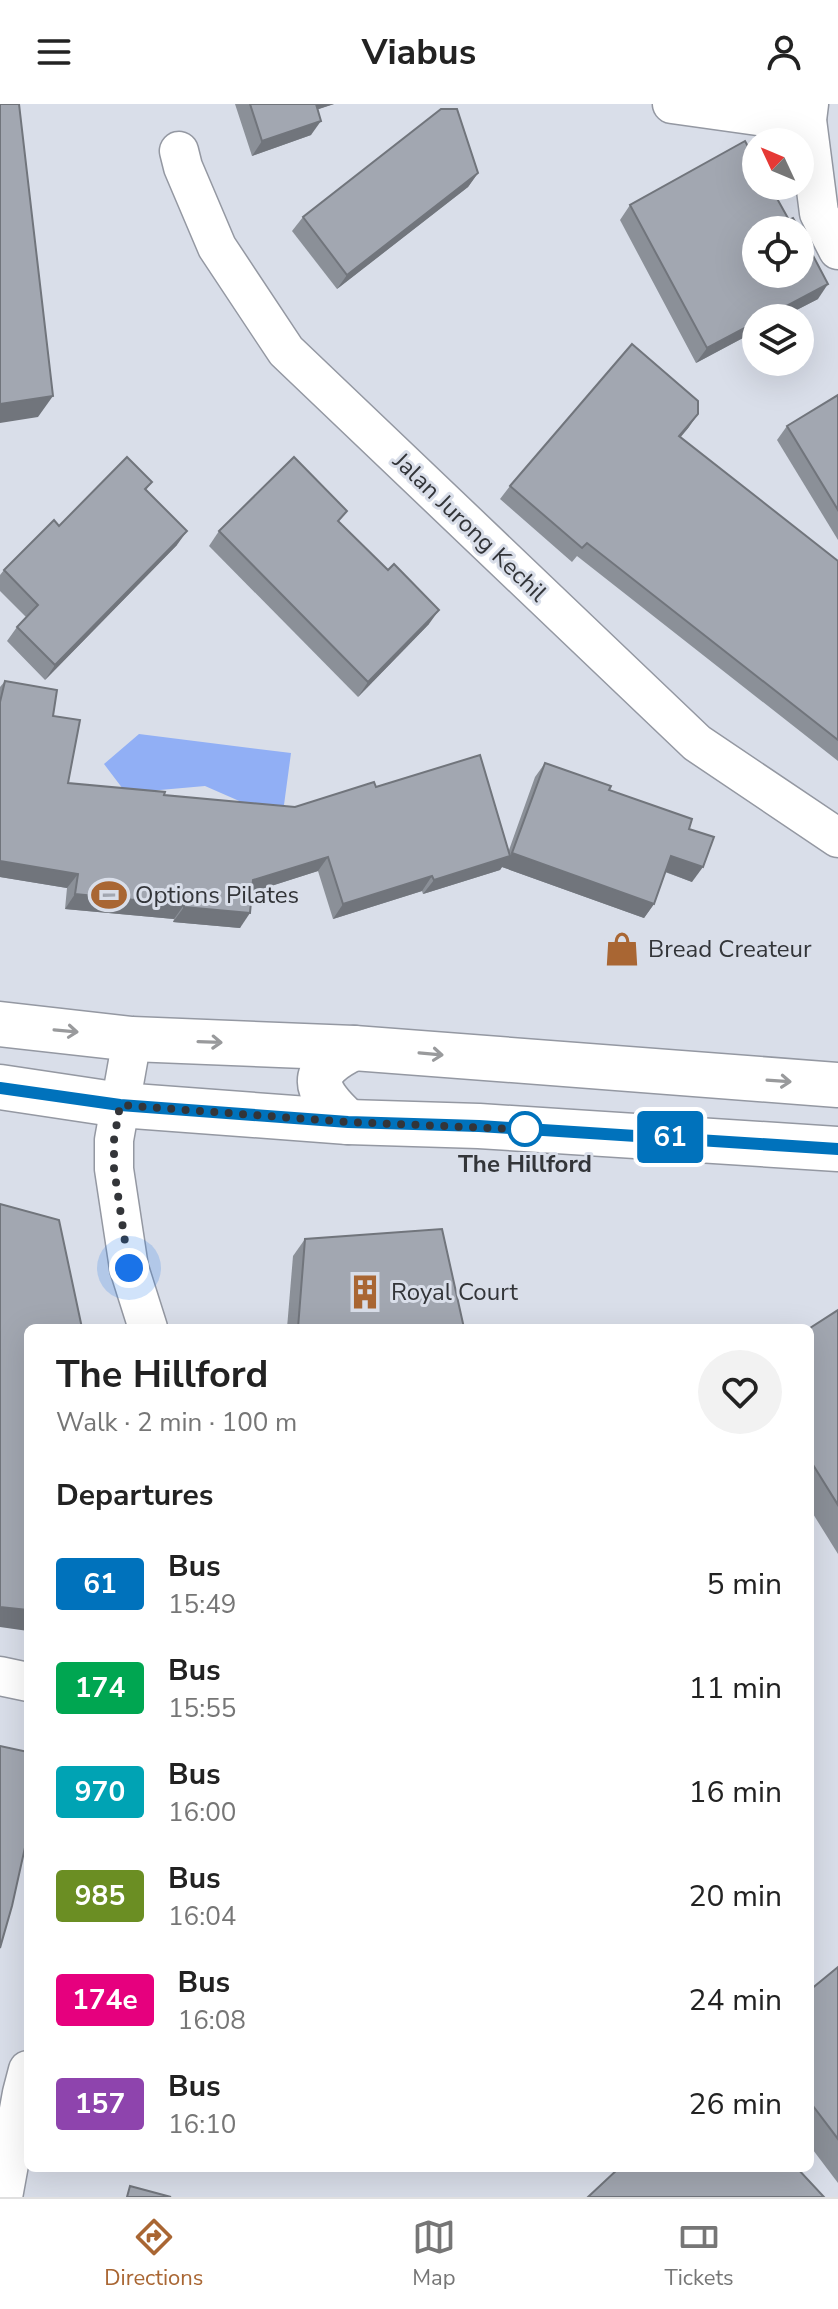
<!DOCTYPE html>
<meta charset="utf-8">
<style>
:root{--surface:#fff;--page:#f2f2f2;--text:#222;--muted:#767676;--line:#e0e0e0;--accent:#a96633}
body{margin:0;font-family:"Nunito Sans",sans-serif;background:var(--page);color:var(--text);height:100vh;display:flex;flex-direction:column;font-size:30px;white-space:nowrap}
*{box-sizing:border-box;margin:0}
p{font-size:26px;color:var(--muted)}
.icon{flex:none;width:44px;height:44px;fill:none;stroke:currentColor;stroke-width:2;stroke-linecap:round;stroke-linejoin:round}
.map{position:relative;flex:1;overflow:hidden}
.drawer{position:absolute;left:24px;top:1220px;width:790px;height:848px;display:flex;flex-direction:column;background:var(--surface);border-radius:12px;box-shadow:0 8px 32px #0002}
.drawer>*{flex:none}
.badge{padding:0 16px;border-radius:6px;font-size:28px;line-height:52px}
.needle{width:52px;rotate:314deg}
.controls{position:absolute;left:742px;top:24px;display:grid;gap:16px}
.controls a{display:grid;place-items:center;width:72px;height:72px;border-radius:50%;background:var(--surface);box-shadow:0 8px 32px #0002;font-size:40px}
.you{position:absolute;width:40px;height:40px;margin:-20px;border:6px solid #fff;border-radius:50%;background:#1a73e8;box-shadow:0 0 0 12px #1a73e833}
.map>.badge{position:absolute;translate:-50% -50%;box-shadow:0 0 0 4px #fff}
h2{padding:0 32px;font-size:30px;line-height:72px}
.round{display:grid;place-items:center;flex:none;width:84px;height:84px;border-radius:42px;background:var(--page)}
.overview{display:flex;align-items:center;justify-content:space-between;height:136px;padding:0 32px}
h1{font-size:38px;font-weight:700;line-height:60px}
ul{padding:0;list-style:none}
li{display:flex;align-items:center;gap:24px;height:104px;padding:0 32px}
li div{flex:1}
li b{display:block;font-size:30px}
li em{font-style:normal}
li .badge{min-width:88px;font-weight:700;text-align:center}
header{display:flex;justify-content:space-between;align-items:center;height:104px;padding:0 32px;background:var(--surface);font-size:36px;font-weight:700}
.tab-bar{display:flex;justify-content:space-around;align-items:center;height:112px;border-top:2px solid var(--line);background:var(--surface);font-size:22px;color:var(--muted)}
.tab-bar a{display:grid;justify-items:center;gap:4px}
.tab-bar .active{color:var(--accent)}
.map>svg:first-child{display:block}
</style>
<header><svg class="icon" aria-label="menu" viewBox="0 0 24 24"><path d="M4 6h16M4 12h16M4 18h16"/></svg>Viabus<svg class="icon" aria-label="person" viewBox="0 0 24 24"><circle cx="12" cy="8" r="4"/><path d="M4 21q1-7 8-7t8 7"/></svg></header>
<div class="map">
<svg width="838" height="2093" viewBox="0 0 838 2093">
<rect width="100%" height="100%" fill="#d9dee9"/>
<path fill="#91aff5" d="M 139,630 L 291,649 L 284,701 L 253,703 L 205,682 L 126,689 L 104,660 Z"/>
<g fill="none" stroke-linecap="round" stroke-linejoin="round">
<g stroke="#9498a2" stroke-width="41">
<g id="minor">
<path d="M 672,0 L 772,14 L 807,16"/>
<path d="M 809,0 L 807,16 L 819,109 L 838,146"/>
<path d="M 179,47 L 183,63 L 217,143 L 286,247 L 697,639 L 838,734"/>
<path d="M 132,935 L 114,1036 L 114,1065 L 129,1164 L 148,1224"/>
<path d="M 0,1572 L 28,1578"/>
<path d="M 3,2093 L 22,1989 L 28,1966"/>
</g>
</g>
<g stroke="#9498a2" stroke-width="47">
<g id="secondary">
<path d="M 0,920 L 132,935 L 354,944 L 838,981"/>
<path d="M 0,983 L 120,1001 L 348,1018 L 479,1022 L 838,1045"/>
<path d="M 348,1018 C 313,986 306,967 354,944"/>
</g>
</g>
<use href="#minor" stroke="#fff" stroke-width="38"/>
<use href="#secondary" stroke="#fff" stroke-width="44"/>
</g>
<g fill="#8b9098">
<path d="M 235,0 L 334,0 L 318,5 L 311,31 L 252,52 Z"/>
<path d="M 478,69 L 468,83 L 337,185 L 292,127 L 303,113 Z"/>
<path d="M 630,101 L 818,195 L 781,214 L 756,214 L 756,227 L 696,259 L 620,116 Z"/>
<path d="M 838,291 L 838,436 L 777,336 L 787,322 Z"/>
<path d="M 689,323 L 680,334 L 838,457 L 838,657 L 577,452 L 572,458 L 500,395 L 510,382 Z"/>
<path d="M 152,378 L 146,386 L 177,441 L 45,576 L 7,537 L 17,523 L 26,513 L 0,487 L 0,471 L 4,466 L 59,422 Z"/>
<path d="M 339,418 L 429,520 L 358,593 L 209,442 L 219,427 Z"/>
<path d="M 5,577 L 53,612 L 68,679 L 164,691 L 295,703 L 376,683 L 509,746 L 535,673 L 545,659 L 609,686 L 689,725 L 692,778 L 665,768 L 654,800 L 644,814 L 502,763 L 500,766 L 423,790 L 422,787 L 333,815 L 318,767 L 252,788 L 240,824 L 173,818 L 174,815 L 65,805 L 67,784 L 0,773 L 0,583 Z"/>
<path d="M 305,1135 L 464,1224 L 287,1224 L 293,1152 Z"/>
<path d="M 838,1206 L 838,1450 L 810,1405 L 810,1224 Z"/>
<path d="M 838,1863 L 838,2079 L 810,2042 L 810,1886 Z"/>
</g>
<g fill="#71757c">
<path d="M 311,0 L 334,0 L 304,10 Z"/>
<path d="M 321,17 L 311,31 L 252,52 L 262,37 Z"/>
<path d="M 478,69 L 468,83 L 337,185 L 347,171 Z"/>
<path d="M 828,180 L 818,195 L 781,214 L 764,214 Z"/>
<path d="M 756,218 L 756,227 L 696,259 L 707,244 Z"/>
<path d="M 53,292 L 38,313 L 0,319 L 0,300 Z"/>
<path d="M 698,310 L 689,323 L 669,346 L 679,332 Z"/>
<path d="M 187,427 L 177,441 L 45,576 L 55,561 Z"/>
<path d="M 439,506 L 429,520 L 358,593 L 368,578 Z"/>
<path d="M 512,749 L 654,800 L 644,814 L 502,763 L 500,766 L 423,790 L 434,776 L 510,752 Z"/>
<path d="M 671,752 L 703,763 L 692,778 L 661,766 Z"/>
<path d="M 328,753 L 318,767 L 243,791 L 253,776 Z"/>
<path d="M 0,757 L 78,770 L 67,784 L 0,773 Z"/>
<path d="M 432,772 L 422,787 L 333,815 L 343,800 Z"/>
<path d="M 75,790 L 184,801 L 174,815 L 65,805 Z"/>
<path d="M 184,803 L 250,809 L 240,824 L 173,818 Z"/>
<path d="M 0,1503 L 28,1506 L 28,1527 L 0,1523 Z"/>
</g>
<g fill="#a2a7b1" stroke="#71757c" stroke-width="2">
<path d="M 0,0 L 19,0 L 53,292 L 0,300 Z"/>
<path d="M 250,0 L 316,0 L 321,17 L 262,37 Z"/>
<path d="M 441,5 L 457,5 L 478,69 L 347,171 L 303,113 Z"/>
<path d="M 745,37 L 756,57 L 756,82 L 770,82 L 789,116 L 793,114 L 800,126 L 756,126 L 756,170 L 800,170 L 800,127 L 828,180 L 764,214 L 756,214 L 756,218 L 707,244 L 630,101 Z"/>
<path d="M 632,240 L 698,297 L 698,310 L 679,332 L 838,457 L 838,636 L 587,439 L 582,444 L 510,382 Z"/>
<path d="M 838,291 L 838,406 L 787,322 Z"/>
<path d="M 127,353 L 152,378 L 145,385 L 187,427 L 55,561 L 17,523 L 38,501 L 4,466 L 54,416 L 59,422 Z"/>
<path d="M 294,353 L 347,407 L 338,417 L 388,466 L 394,460 L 439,506 L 368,578 L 219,427 Z"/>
<path d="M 5,577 L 57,586 L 53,612 L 80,616 L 68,679 L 165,688 L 164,691 L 295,703 L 374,678 L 376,683 L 480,651 L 510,752 L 434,776 L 432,772 L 343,800 L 328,753 L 253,776 L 250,809 L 184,803 L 184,801 L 75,790 L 78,770 L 0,757 L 0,598 Z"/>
<path d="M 545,659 L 611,682 L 609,686 L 692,715 L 689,725 L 714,733 L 703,763 L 671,752 L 654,800 L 512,749 Z"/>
<path d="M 0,1100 L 59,1116 L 82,1224 L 28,1224 L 28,1506 L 0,1503 Z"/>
<path d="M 442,1125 L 464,1224 L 298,1224 L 305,1135 Z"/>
<path d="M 838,1206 L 838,1401 L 810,1356 L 810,1224 Z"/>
<path d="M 0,1642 L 28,1648 L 28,1730 L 12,1802 L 0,1844 Z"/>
<path d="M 838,1863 L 838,2035 L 810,1998 L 810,1886 Z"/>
<path d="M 619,2064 L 797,2064 L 824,2093 L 588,2093 Z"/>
<path d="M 130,2082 L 171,2093 L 127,2093 Z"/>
</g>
<defs><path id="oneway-shaft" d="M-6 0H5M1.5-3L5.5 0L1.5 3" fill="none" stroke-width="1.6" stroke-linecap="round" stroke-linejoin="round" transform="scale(2)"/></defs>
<g stroke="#999a9c">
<use href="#oneway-shaft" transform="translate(66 927) rotate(5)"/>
<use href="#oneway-shaft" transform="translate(210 938) rotate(2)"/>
<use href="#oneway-shaft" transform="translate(431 950) rotate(5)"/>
<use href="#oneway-shaft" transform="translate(779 977) rotate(4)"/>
</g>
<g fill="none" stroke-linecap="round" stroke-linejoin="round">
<g stroke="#fff" stroke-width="18">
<path id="line" d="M 0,984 L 120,1001 L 348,1018 L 479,1022 L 838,1045"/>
</g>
<use href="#line" stroke="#0072bc" stroke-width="12"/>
<path stroke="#333539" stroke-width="8" stroke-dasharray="0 14.4" d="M 129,1164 L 114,1065 L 114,1036 L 120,1001 L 348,1018 L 537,1026 L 525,1025"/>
</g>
<defs>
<g id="stadium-bare" transform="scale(2.76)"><path d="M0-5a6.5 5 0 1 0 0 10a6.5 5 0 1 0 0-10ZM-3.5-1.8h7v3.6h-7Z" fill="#a96633" stroke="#d9dee9" stroke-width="2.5" paint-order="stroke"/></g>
<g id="shop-bare" transform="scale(2.76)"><path d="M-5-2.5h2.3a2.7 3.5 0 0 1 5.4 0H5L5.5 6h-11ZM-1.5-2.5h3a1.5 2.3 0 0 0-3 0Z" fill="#a96633" stroke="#d9dee9" stroke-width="2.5" paint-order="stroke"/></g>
<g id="building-bare" transform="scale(2.76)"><path d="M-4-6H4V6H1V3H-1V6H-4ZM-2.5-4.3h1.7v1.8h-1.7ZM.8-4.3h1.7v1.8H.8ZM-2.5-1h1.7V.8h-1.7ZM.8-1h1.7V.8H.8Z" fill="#a96633" stroke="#d9dee9" stroke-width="2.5" paint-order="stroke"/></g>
</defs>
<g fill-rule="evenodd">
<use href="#stadium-bare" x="109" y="791"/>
<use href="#shop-bare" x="622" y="845"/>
<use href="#building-bare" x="365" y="1188"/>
</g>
<circle fill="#fff" stroke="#0072bc" stroke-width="4" cx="525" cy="1025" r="16"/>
<g text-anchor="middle" stroke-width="6" stroke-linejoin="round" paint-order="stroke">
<g font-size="24" fill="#333539" stroke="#d9dee9">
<text transform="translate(470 423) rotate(44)" y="8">Jalan Jurong Kechil</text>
</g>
<g font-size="24" fill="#333539" stroke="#d9dee9" text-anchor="start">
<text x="135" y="799">Options Pilates</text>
<text x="648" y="853">Bread Createur</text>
<text x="391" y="1196">Royal Court</text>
</g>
<g font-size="24" font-weight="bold" fill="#333539" stroke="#d9dee9">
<text x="525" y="1068">The Hillford</text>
</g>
</g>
</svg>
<div class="controls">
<a><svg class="needle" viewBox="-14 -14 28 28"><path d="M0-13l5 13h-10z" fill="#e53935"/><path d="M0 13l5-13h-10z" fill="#767676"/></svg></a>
<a><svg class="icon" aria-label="locate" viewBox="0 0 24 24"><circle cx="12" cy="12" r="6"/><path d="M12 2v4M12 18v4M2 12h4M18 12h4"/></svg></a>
<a><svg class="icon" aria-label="layers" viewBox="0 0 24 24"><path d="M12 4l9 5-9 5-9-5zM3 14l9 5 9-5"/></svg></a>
</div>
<div class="you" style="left:129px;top:1164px"></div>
<b class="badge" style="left:670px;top:1033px;background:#0072bc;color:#fff">61</b>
<section class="drawer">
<div class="overview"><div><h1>The Hillford</h1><p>Walk · 2 min · 100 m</p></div><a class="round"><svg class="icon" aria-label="heart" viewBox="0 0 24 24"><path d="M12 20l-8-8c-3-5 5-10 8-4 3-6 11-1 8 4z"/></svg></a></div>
<h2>Departures</h2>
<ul>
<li><span class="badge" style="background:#0072bc;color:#fff">61</span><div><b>Bus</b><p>15:49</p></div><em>5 min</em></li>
<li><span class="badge" style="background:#00a651;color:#fff">174</span><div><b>Bus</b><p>15:55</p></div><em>11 min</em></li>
<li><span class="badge" style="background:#00a3b4;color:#fff">970</span><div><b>Bus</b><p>16:00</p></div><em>16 min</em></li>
<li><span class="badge" style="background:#6b8e23;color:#fff">985</span><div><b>Bus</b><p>16:04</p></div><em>20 min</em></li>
<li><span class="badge" style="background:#e6007e;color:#fff">174e</span><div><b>Bus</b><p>16:08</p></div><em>24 min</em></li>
<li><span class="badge" style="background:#8e44ad;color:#fff">157</span><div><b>Bus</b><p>16:10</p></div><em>26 min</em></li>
</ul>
</section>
</div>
<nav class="tab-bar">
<a class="active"><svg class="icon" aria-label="directions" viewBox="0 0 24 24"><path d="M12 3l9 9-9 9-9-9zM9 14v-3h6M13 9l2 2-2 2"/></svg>Directions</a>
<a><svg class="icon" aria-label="map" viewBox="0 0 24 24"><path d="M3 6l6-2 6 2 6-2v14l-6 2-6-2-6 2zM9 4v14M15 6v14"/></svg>Map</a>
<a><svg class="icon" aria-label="tickets" viewBox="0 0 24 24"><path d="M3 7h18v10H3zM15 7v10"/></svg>Tickets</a>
</nav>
